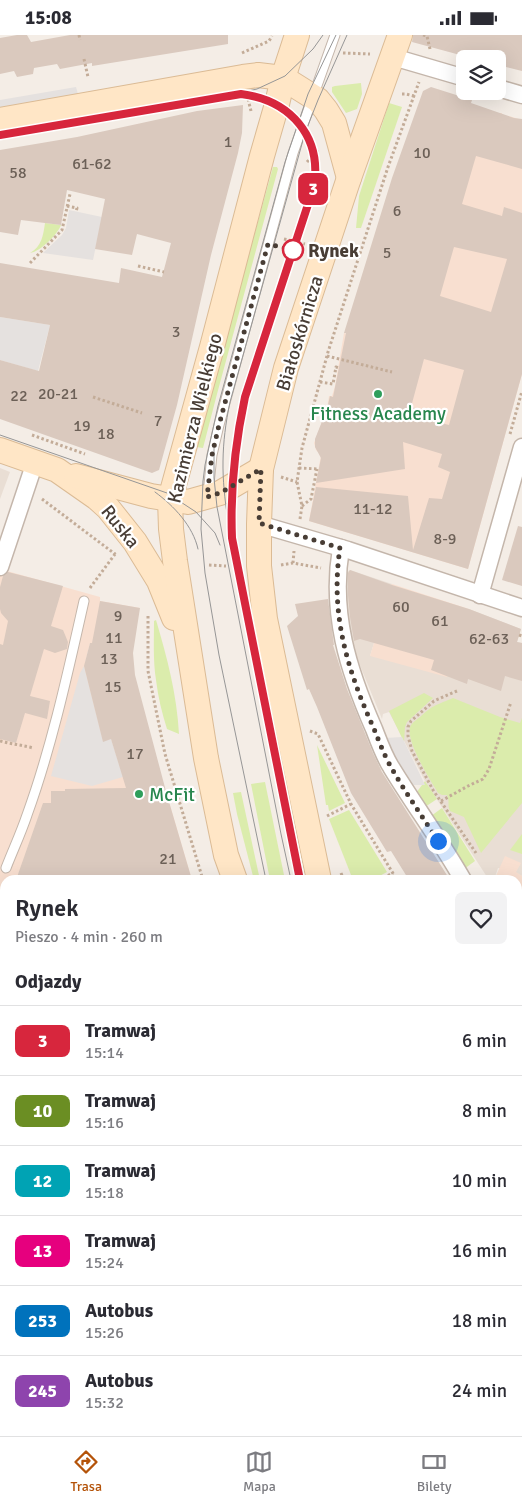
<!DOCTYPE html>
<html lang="pl">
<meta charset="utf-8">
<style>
:root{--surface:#fff;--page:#f2f2f3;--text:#2b2b33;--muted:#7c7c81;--line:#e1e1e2;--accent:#b45309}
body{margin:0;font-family:Signika,sans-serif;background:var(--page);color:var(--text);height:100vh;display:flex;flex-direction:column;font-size:19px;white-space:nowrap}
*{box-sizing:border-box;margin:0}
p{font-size:16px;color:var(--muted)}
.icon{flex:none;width:28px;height:28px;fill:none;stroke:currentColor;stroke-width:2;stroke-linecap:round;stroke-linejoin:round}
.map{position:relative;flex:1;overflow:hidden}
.side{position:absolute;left:0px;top:840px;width:522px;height:561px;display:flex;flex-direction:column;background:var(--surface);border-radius:15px 15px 0 0;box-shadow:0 5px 20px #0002}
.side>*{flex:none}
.badge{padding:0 10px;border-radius:8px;font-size:18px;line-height:32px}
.controls{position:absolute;left:456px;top:15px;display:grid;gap:10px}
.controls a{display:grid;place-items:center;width:50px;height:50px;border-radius:8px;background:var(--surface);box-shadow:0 5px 20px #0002;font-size:25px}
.you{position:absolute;width:25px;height:25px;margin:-12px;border:4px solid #fff;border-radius:50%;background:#1a73e8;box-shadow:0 0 0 8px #1a73e833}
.map>.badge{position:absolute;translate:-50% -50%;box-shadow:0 0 0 2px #fff}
h2{padding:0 15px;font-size:19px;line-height:45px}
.round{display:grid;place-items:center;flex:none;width:52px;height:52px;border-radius:8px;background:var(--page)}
.summary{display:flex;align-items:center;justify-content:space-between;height:85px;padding:0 15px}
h1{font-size:24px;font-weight:600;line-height:38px}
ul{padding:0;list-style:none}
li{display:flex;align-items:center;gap:15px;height:70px;padding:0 15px;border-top:1px solid var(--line)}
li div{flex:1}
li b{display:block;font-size:19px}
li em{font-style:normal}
li .badge{min-width:55px;font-weight:700;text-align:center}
.status{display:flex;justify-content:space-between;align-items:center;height:35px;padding:0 25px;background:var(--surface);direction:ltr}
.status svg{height:14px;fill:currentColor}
.tabs{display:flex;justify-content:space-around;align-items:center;height:70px;border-top:1px solid var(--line);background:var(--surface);font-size:14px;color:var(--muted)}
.tabs a{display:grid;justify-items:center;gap:2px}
.tabs .on{color:var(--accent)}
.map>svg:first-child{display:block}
</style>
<div class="status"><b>15:08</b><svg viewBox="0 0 49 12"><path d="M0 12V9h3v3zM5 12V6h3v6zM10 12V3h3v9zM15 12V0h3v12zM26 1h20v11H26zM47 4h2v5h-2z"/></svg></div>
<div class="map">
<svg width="522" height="1401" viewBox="0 0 522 1401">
<rect width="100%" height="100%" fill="#f4ede6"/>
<g fill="#e9ded4">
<path d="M 0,433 L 10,437 L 0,464 Z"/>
<path d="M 350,535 L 392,549 L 370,621 L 469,574 L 521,594 L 517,607 L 522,608 L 522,841 L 516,838 L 498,833 L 494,845 L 489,845 L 425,746 L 389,677 L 383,679 L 382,684 L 350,606 L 343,540 Z"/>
<path d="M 0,912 L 5,915 L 5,1117 L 2,1120 L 0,1118 Z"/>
<path d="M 5,1218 L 5,1336 L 0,1333 L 0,1223 Z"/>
<path d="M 326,1396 L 428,1396 L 425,1401 L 322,1401 Z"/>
</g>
<g fill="#f8dfd0">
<path d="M 500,78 L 502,78 L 501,83 L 508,85 L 509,81 L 522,85 L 522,339 L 468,534 L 309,486 L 321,420 L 316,415 L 314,408 L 327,374 L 329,361 L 332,361 L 335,351 L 344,298 L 379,305 L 447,140 Z"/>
<path d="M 0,534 L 100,562 L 100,566 L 140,573 L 92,608 L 90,608 L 85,628 L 135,640 L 95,674 L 103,706 L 111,704 L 123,742 L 167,760 L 192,845 L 5,845 L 5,877 L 0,875 Z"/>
<path d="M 392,549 L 469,574 L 447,642 L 370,621 Z"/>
<path d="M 505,821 L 521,828 L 516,837 L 522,841 L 522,912 L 518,907 L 518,845 L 494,845 Z"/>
<path d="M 0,1376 L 5,1379 L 5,1396 L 36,1396 L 42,1401 L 0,1401 Z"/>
<path d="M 146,1396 L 326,1396 L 322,1401 L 142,1401 Z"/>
</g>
<g fill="#dbecac">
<path d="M 361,48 L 362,59 L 357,74 L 346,78 L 332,57 L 332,52 L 335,51 Z"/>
<path d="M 389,68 L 402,72 L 361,193 L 356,193 L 359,161 Z"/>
<path d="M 273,132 L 277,132 L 278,134 L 217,359 L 203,413 L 196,412 Z"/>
<path d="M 45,188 L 61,190 C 58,199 40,217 30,218 C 42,211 43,201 45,188 Z"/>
<path d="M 156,585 C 167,622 177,660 179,699 L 167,694 C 162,678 158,662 156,645 C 153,626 154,606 154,586 Z"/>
<path d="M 424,658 L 433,663 L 407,687 L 405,692 L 404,707 L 389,676 Z"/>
<path d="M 453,663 L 500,682 L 520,688 L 522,683 L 522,768 L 481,818 L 464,782 L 450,776 C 447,770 450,766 447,760 L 442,760 L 438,758 C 431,746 403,703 411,690 C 413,687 417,684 420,682 C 434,669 437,670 453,663 Z"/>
<path d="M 317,710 L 345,768 L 329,776 L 328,770 L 326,770 Z"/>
<path d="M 425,746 L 437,764 L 425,772 L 416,758 Z"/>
<path d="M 265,747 L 285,845 L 270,845 L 251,749 Z"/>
<path d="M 241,757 L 260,845 L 254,845 L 237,779 L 233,758 Z"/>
<path d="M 442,773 L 475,826 L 464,834 L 431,781 Z"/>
<path d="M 349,775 L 387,837 L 372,845 L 353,845 L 329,784 Z"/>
<path d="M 522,799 L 522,819 L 510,815 Z"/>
<path d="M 0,1051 L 5,1055 L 5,1117 L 2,1120 L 0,1118 Z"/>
</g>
<g fill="#e5e1df">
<path d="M 76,52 L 78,59 L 0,73 L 0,65 Z"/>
<path d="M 69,175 L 102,182 L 93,225 L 43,218 L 62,200 L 66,193 Z"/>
<path d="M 0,282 L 50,290 L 38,336 L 0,325 Z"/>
<path d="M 84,631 L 103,706 L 111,704 L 123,742 L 92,751 L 51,741 L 80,638 Z"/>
<path d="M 402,702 L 415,729 L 425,750 L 409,750 L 385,703 Z"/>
</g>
<g fill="#dac9be" fill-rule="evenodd">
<path d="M 17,0 L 27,0 L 31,7 L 70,0 L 228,0 L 228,9 L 92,31 L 92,28 L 60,34 L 57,29 L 34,33 L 33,39 L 17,42 L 14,36 L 0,39 L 0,3 Z"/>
<path d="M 413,0 L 522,0 L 522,36 L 498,30 L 498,24 L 475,24 L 412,7 Z"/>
<path d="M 431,52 L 472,65 L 471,68 L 514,83 L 522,84 L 522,134 L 476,121 L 462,169 L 502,181 L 504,172 L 522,178 L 522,339 L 468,534 L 309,486 L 316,452 L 408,461 L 413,515 L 429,463 L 442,464 L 450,437 L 438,432 L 442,419 L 403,407 L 405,434 L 316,448 L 321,423 L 315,412 L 315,404 L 327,374 L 330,361 L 333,362 L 346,298 L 344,298 L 392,143 L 423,56 ZM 454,212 L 507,224 L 491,277 L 440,261 ZM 424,324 L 464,335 L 449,390 L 417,382 L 419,374 L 411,372 Z"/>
<path d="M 243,70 L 242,98 L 238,118 L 211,220 L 177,370 L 159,435 L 152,438 L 0,384 L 0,325 L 39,336 L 50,290 L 0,282 L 0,228 L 119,248 L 121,233 L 162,242 L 171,208 L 137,199 L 132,220 L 95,214 L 105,164 L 67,155 L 61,190 L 21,185 L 18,200 L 0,197 L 0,115 L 77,102 L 197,76 Z"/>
<path d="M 518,491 L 522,492 L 522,551 L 502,545 Z"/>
<path d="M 350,535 L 392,550 L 469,574 L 521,594 L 517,607 L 522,608 L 522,646 L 505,641 L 501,656 L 468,644 L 467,649 L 431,635 L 434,625 L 360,604 L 354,606 L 350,582 L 348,560 L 348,538 Z"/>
<path d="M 8,537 L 63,551 L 51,591 L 63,595 L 68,607 L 67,614 L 55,618 L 44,614 L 30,661 L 50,666 L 47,684 L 25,678 L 16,708 L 0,704 L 0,609 L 3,610 L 8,586 L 1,578 L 0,574 L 0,552 L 3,541 Z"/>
<path d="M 328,564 L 334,610 L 333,610 L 347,654 L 373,718 L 382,737 L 450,845 L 409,845 L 391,816 L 387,817 L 351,758 L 317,672 L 309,654 L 307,655 L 287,591 L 298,581 L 295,569 Z"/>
<path d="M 100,566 L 140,573 L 133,618 L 135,640 L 167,760 L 192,845 L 16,845 L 43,768 L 51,768 L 51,756 L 65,756 L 65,754 L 126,753 L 111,704 L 103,707 L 84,631 L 90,608 L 92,608 Z"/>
</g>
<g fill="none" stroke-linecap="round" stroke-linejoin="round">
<g stroke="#c4b6ab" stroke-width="11">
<g id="lane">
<path d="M 208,459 L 212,420 L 219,390 L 293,118 L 335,0"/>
<path d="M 6,833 C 13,815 21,798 27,780 C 52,711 68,637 84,566"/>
</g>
</g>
<g stroke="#c4b6ab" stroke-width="19">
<g id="street">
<path d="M 393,22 L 465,43"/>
<path d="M 498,53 L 522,60"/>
<path d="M 259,489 L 348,515 L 522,573"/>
<path d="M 341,513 C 330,578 348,635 374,694 C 379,707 384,721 391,732 C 414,770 441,806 463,845"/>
<path d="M 0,532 L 35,427"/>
<path d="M 480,560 L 522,412"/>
<path d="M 0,893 L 5,896"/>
<path d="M 518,943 L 522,947"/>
<path d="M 0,1174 L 5,1168"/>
<path d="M 0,1357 L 5,1360"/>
<path d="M 66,1396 L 74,1401"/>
</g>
</g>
<g stroke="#dbbb95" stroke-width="26">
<g id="secondary">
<path d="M 0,85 L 243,42 L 258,40 L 283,43 L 318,65 L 326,75 L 334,88 L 349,143"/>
<path d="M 0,415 L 57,435 L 97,463 L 108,473 L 135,507 L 159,546 L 174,583"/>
<path d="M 76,441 L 151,461 L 188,467 L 220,458 L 261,434"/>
<path d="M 235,845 L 226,820 L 206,723 L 175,526 L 171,494 L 170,464 L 212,312 L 262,121 L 277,69 L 283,43 L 297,0"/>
<path d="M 319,845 L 265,584 L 259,531 L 259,489 L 261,434 L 286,333 L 349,143 L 400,0"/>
<path d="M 518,1136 L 522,1138"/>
<path d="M 518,1205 L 522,1207"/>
<path d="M 107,1401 L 111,1396"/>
</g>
</g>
<g stroke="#c3ac98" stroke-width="3" stroke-dasharray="2.5 2.5" stroke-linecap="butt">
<path d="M 79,0 L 80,5"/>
<path d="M 423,0 L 427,1 L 430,14"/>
<path d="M 242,18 L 269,6 L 272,1"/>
<path d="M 343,18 L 370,19"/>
<path d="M 84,24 L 88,42"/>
<path d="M 402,59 L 406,59 L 414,61"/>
<path d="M 248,64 L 251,76"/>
<path d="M 307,127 L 318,115"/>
<path d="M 67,171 L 77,173 L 76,177"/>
<path d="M 284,204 L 305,209"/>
<path d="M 30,228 L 62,195 L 70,159"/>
<path d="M 138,231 L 164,237"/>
<path d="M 327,321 L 392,337"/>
<path d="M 320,347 L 333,349 L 336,332 L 339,333"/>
<path d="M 93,362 L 142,378"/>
<path d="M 510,399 L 522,356"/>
<path d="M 32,400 L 85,419"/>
<path d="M 299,433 L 319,434"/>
<path d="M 281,442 L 297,447"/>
<path d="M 42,464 L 115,519"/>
<path d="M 302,471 L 311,464 L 317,434"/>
<path d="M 300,484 L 302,471 L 297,447 L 302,413 L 328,317 L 388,132 L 419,47"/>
<path d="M 293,528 L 294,516"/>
<path d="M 209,530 L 226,531"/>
<path d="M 281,530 L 293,528 L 321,533"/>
<path d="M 90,553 L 115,519 L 116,521"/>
<path d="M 148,581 L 148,636 L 165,719 L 203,845"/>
<path d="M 519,600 L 522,601"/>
<path d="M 457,656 L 434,666 L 411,686 L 408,692 L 408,701 L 412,716 L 433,755 L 476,818"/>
<path d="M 310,696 L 318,699 L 351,769 L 397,845"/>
<path d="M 0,706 C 11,709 22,710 33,713"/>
<path d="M 441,766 L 468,751 L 483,744 L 489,734 L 511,667"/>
<path d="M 327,781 L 351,769"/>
<path d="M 341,838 L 344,845"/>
<path d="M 379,845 L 393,838"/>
<path d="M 518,910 L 522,906"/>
<path d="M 518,982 L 522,986"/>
<path d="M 0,983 L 5,986"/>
<path d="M 0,1009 L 5,998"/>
<path d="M 0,1017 L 5,1016"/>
<path d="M 0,1027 L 2,1043 L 5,1046"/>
<path d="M 518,1104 L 522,1107"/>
<path d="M 5,1105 L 5,1106"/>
<path d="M 518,1237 L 522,1239"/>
<path d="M 518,1262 L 522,1262"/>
<path d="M 373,1396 L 378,1400"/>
<path d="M 135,1401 L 139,1396"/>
</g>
<use href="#lane" stroke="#fff" stroke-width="9"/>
<use href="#street" stroke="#fff" stroke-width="16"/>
<use href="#secondary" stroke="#ffe6c6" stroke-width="24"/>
<g stroke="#969696" stroke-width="1">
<path d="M 244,57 L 257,54 L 285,41 L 313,14 L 323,0"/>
<path d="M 219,62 C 226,61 234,59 242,59 C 279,60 310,91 315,127 C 317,138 314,150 311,161 L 245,362 C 238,397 232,432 231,468"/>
<path d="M 0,100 L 224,61"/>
<path d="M 0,400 L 167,458 L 196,477 L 215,498 L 220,510"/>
<path d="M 214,411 L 214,443 L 217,472 L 281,799 L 291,845"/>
<path d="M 155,457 C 174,471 193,491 198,514"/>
<path d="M 266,845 L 219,620 L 205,538 L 201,494 L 203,446 L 205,430 L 218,371 L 285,127 L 308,59 L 336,0"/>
<path d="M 300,845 L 228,485 C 221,442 221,410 230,367 L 305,98 L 318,65 L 347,0"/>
<path d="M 518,1166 L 522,1168"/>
<path d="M 518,1184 L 522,1186"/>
<path d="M 98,1401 L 103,1396"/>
<path d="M 110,1401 L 114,1396"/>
</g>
</g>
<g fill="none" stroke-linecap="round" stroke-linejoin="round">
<g stroke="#fff" stroke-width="11">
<path id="line" d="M 0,100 L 241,59 C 290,65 322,101 314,151 L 245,362 C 235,409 230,455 232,503 L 300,845"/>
</g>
<use href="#line" stroke="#d7263d" stroke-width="8"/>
<path stroke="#483d35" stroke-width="5" stroke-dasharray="0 9" d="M 293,215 L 268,209 L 219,390 L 212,420 L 207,462 L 220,458 L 261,434 L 259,488 L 340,513 C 330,579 347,634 374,694 C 379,706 384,720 391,732 C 405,757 422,781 438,806"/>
</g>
<circle fill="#fff" stroke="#d7263d" stroke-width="2.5" cx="293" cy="215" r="10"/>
<g fill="#2e9e5b" stroke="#fff" stroke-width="2">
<circle cx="378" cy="359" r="5"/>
<circle cx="139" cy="759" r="5"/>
</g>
<g text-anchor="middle" stroke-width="4.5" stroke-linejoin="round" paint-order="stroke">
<g font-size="16" fill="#6c6057">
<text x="228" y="112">1</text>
<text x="422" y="123">10</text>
<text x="92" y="134">61-62</text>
<text x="18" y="143">58</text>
<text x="397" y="181">6</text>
<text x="387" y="223">5</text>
<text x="176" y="302">3</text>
<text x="58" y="364">20-21</text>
<text x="19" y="366">22</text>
<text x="158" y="391">7</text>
<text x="82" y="396">19</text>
<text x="106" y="404">18</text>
<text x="373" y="479">11-12</text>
<text x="445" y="509">8-9</text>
<text x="401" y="577">60</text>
<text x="118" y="586">9</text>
<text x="440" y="591">61</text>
<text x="114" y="608">11</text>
<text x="489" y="609">62-63</text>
<text x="109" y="629">13</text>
<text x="113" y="657">15</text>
<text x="135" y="724">17</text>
<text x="168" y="829">21</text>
</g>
<g font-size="19" font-weight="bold" fill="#483d35" stroke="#fff" text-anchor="start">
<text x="308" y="222">Rynek</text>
</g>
<g font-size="19" fill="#483d35" stroke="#fff">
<text transform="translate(299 298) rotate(-73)" y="7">Białoskórnicza</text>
<text transform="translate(194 383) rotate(-76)" y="7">Kazimierza Wielkiego</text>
<text transform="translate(121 491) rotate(51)" y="7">Ruska</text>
</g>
<g font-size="19" fill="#27864d" stroke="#fff">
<text x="378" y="385">Fitness Academy</text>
<text x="149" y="766" text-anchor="start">McFit</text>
</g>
</g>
</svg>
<div class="controls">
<a><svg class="icon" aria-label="layers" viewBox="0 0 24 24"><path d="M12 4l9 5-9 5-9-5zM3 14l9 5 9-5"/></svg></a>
</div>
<div class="you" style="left:438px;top:806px"></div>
<b class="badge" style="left:313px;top:154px;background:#d7263d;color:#fff">3</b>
<section class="side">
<div class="summary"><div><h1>Rynek</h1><p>Pieszo · 4 min · 260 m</p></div><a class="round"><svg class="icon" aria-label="heart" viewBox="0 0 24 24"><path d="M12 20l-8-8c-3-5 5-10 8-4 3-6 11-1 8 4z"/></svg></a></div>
<h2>Odjazdy</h2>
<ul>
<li><span class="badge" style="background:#d7263d;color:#fff">3</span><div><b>Tramwaj</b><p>15:14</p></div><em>6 min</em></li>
<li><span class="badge" style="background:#6b8e23;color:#fff">10</span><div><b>Tramwaj</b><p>15:16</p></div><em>8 min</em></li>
<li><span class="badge" style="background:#00a3b4;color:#fff">12</span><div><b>Tramwaj</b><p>15:18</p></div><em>10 min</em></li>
<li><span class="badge" style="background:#e6007e;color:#fff">13</span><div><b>Tramwaj</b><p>15:24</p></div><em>16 min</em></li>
<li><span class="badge" style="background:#0072bc;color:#fff">253</span><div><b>Autobus</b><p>15:26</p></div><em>18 min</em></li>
<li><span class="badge" style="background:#8e44ad;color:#fff">245</span><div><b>Autobus</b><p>15:32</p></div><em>24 min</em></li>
</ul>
</section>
</div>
<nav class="tabs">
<a class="on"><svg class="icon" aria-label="directions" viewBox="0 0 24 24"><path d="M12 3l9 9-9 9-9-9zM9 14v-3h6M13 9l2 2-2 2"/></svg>Trasa</a>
<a><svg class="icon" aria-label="map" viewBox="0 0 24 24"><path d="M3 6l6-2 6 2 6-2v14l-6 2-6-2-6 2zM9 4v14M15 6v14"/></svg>Mapa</a>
<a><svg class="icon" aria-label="tickets" viewBox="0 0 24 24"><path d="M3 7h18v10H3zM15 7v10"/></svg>Bilety</a>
</nav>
